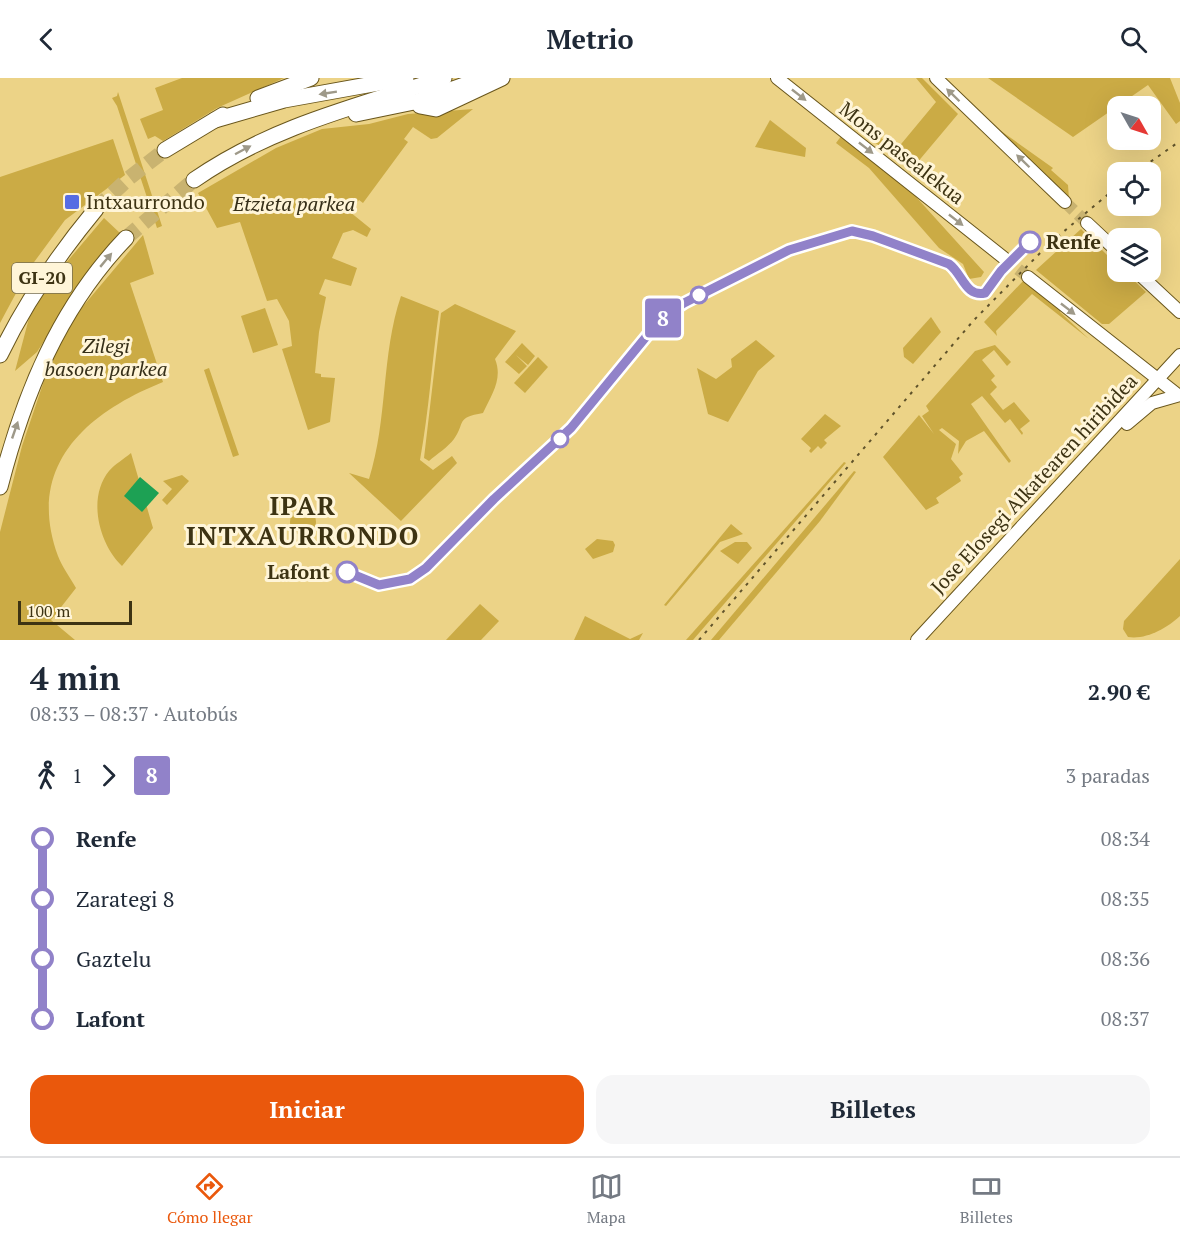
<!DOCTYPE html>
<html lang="es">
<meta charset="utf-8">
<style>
:root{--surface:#fff;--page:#f6f6f7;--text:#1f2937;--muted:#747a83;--line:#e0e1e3;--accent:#ea580c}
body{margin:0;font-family:"PT Serif",serif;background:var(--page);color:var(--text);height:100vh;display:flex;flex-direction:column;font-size:22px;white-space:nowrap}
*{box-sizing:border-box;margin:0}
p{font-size:20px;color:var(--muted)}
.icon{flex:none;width:33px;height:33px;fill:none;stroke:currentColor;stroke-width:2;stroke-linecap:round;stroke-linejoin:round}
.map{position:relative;height:562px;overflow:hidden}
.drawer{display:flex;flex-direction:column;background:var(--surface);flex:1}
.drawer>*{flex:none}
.badge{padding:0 12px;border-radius:4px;font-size:21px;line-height:39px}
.needle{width:39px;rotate:129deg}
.buttons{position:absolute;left:1107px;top:18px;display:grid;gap:12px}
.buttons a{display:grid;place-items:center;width:54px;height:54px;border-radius:12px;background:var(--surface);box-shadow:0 6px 24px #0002;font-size:30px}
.scale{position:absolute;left:18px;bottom:15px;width:114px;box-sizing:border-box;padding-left:6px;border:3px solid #3d3313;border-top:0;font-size:16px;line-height:21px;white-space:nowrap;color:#3d3313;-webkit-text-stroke:4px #fff5d8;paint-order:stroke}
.map>.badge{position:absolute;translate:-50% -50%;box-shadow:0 0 0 3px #fff}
.legs{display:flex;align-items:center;gap:9px;height:66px;padding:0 30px;font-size:20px}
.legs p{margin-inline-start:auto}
.headline{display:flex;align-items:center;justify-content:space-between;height:102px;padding:0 30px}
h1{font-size:33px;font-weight:700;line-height:45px}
.cta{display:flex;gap:12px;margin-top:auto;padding:12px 30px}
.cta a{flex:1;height:69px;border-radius:18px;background:var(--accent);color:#fff;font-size:24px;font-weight:700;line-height:69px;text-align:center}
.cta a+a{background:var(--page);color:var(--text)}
ul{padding:0 30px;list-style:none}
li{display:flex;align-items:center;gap:21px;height:60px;font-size:22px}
li i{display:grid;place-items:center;width:9px;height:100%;margin:0 8px;background:currentColor}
li i::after{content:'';width:15px;height:15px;margin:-8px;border:4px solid;border-radius:50%;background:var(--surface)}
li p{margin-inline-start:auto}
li:first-child i{background:linear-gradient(#0000 50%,currentColor 0)}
li:last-child i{background:linear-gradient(currentColor 50%,#0000 0)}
header{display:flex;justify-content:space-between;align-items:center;height:78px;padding:0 30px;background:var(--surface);font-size:27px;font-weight:700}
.dock{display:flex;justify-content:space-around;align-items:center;height:84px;border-top:2px solid var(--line);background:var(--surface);font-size:16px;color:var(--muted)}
.dock a{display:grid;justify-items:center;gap:3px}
.dock .active{color:var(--accent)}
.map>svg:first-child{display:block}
</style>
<header><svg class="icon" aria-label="back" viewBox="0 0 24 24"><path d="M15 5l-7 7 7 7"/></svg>Metrio<svg class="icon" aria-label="search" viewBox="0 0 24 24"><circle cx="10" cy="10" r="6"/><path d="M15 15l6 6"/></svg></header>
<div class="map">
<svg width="1180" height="562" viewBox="0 0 1180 562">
<rect width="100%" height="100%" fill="#ecd387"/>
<g fill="#cbab45">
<path d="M 182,0 L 284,0 L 217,30 L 163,63 L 155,58 L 148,61 L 140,41 L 163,32 L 155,10 Z"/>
<path d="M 916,0 L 922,0 L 958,36 L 911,92 L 835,34 L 847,37 L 897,71 L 936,24 Z"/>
<path d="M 988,0 L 1170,0 L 1180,25 L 1180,43 L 1176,46 L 1148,7 L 1073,59 Z"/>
<path d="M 118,14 L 162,148 L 157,150 L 117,28 L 112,20 L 117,18 Z"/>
<path d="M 473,31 L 437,60 L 431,61 L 413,49 L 404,61 L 408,64 L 363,125 L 359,122 L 350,134 L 371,151 L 367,159 L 353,152 L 343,155 L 332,180 L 357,190 L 351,208 L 325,201 L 319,216 L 326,219 L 319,254 L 315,295 L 321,296 L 321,299 L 335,300 L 330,344 L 308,352 L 282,271 L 292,268 L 289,243 L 277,221 L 267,223 L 240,144 L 217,150 L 198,115 L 276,70 L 322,51 L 369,46 L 408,36 Z"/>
<path d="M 770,42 L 806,70 L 805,79 L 755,69 Z"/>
<path d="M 994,48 L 1053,90 L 1051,92 L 1068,107 L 1069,121 Z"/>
<path d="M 842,57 L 908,110 L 984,194 L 981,199 L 969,201 L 963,186 L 939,170 L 869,90 L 836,65 Z"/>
<path d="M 113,61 L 125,97 L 65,142 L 29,191 L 0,245 L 0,99 Z"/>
<path d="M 104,140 L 121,156 L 82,203 L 37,274 L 15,293 L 29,240 L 54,199 Z"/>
<path d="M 1081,151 L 1117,187 L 1118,194 L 1125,194 L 1146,214 L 1109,246 L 1102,246 L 1036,192 Z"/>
<path d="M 143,157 L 154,196 L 130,205 L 163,304 C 86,335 25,388 58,478 C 62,489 70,499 76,510 L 51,542 L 75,562 L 0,562 L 0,454 L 22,368 L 51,282 L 79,233 Z"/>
<path d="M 1024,202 L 1062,231 L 1060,234 L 1089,261 L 1032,216 L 996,253 L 997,258 L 984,244 Z"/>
<path d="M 401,218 L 439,233 C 432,283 429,333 420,382 L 433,392 L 452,378 L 457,385 L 401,443 L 349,395 L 369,401 C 388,341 381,277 401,218 Z"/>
<path d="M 455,226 L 516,253 L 495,281 C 503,301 492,316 483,335 C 455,340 466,344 454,361 C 448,369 437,376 429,383 L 424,380 L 441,235 Z"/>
<path d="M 265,230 L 278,267 L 253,275 L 241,238 Z"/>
<path d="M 931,239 L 941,254 L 913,286 L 904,279 L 903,270 Z"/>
<path d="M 756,262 L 775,278 L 758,293 L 728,344 L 708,336 L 697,290 L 716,301 L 732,289 L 731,281 Z"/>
<path d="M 522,265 L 535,278 L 528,287 L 516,277 L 527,288 L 519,296 L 505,284 Z"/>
<path d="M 995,267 L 1011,284 L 1007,288 L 994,272 L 982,282 L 995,298 L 991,302 L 997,309 L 990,316 L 1003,332 L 1014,324 L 1030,343 L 1020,351 L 1023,355 L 1022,357 L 1010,341 L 1005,345 L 982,318 L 971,326 L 1011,383 L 1009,385 L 984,353 L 966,363 L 958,376 L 959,363 L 942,350 L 939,352 L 956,366 L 951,381 L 963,396 L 959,399 L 961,403 L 936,420 L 939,425 L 926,432 L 883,379 L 919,337 L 934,356 L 922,338 L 929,333 L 926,328 L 975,273 Z"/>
<path d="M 538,279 L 548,289 L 525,315 L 514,305 Z"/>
<path d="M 209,290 L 239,377 L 233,379 L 204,292 Z"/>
<path d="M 825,336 L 841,348 L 824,362 L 827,365 L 821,371 L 818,368 L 811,375 L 809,373 L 811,370 L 801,361 Z"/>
<path d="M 131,375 L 153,450 L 122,488 C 99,466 87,420 109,393 C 115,386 124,381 131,375 Z"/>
<path d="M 844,384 L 846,385 L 693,562 L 686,562 Z"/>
<path d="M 854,393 L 856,394 L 820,443 L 719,562 L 711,562 Z"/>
<path d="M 182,397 L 189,403 L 167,427 L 162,422 L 172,411 L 163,403 Z"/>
<circle cx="303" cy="444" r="13"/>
<path d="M 731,446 L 743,456 L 720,464 L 666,528 L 664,527 Z"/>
<path d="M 597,461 L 613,463 L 615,467 L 613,474 L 593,481 L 585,471 Z"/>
<path d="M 735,464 L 747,464 L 752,470 L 738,486 L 720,473 Z"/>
<path d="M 1180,481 L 1180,538 C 1167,550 1146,562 1128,559 L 1123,551 L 1124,543 Z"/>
<path d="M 480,526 L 499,543 L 481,562 L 446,562 Z"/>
<path d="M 585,538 L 630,561 L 643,555 L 639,562 L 574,562 Z"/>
</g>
<path fill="#1da154" d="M 140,399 L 159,415 L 142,434 L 124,418 Z"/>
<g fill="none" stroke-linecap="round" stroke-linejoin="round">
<g stroke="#c9b370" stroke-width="12" stroke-dasharray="12 6" stroke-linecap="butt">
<path d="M 1065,124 L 1087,145"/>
<path d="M 1004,180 L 1028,199"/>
</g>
<g stroke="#c9b370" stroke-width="15" stroke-dasharray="15 8" stroke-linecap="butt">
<path d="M 96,131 L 129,100 L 165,72"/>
<path d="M 126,160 L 194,102"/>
</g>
<g stroke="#69561c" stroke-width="14">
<g id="major">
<path d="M 777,0 L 1004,180"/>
<path d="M 936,0 L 1065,124"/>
<path d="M 1087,145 L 1118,174"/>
<path d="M 1137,194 L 1180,234"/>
<path d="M 1028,199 L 1178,317"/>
<path d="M 1127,346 L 1152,325 L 1180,317"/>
<path d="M 917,562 L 1180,277"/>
</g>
</g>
<g stroke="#69561c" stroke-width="17">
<g id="highway">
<path d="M 258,20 L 311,0"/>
<path d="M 420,28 L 436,31 L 502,0"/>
<path d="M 356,36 L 419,23 L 484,0"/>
<path d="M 215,42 L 284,22 L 406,0"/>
<path d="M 165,72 L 223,37"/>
<path d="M 194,102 C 270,49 357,28 444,0"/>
<path d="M 0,277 C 26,223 58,177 96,131"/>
<path d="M 0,409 C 24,316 59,230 126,160"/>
</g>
</g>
<use href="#major" stroke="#fff" stroke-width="12"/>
<use href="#highway" stroke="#fff" stroke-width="15"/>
<g stroke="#60532b" stroke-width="2" stroke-dasharray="3 6" stroke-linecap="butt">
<path d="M 1136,94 L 1180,63"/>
<path d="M 699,562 L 974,242 L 1050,165 L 1118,108"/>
</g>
</g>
<defs><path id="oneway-solid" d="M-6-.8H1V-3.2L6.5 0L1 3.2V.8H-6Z" transform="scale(1.5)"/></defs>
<g fill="#9e9989">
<use href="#oneway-solid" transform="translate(328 15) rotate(171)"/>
<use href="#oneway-solid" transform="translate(799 17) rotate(38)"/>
<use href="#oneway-solid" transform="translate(953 17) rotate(-136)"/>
<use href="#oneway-solid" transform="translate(866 70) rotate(38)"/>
<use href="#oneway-solid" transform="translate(243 72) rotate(-28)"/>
<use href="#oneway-solid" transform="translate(1023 83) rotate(-136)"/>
<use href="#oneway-solid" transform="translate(956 142) rotate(38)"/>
<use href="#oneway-solid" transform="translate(106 182) rotate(-50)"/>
<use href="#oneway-solid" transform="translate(1068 231) rotate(38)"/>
<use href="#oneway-solid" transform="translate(15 352) rotate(-71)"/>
</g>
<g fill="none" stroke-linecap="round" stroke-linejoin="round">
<g stroke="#fff" stroke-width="14">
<path id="line-1" d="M 347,494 L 379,507 L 410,501 L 426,490 L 494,421 L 571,350 L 655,248 L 667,236 L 684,225 L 789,172 L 852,153 L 873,158 L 949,186 C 963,196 965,219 985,215 L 1001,193 L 1030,164"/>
</g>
<use href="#line-1" stroke="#9182c9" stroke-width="9"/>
</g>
<rect fill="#566de3" stroke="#fff5d8" stroke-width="2" x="64" y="116" width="16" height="16" rx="3"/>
<g fill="#fff" stroke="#9182c9" stroke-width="3">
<circle cx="1030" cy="164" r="10"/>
<circle cx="699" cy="217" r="8"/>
<circle cx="560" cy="361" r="8"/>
<circle cx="347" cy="494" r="10"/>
</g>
<g text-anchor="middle" stroke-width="6" stroke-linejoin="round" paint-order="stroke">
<rect fill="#fff5d8" stroke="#776d4e" stroke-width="1.5" x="12" y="185" width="60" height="30" rx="4.5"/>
<g font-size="18" font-weight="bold" fill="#3d3313">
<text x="42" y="206">GI-20</text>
</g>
<g font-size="20" fill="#3d3313" stroke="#fff5d8">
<text transform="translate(902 75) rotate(38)" y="7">Mons pasealekua</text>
<text transform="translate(1034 406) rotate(-47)" y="7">Jose Elosegi Alkatearen hiribidea</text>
</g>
<g font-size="20" fill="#3d3313" stroke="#fff5d8" text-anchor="start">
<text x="86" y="131">Intxaurrondo</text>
</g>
<g font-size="20" font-style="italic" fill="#362f18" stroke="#fff5d8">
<text x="294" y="133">Etzieta parkea</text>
<text x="106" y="275">Zilegi<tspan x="106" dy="23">basoen parkea</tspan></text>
</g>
<g font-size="20" font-weight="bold" fill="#3d3313" stroke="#fff5d8" text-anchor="start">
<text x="1046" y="171">Renfe</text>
<text x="330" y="501" text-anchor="end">Lafont</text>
</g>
<g font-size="26" font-weight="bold" letter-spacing="1.5" fill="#3d3313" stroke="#fff5d8">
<text x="303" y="437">IPAR<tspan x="303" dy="30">INTXAURRONDO</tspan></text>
</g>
</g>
</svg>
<div class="buttons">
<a><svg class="needle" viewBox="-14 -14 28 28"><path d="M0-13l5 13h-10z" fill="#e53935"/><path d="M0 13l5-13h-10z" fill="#747a83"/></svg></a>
<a><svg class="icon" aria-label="locate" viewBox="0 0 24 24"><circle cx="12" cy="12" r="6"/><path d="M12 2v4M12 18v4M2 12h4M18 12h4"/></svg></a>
<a><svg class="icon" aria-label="layers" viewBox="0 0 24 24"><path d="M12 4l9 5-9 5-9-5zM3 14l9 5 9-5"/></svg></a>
</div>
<div class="scale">100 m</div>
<b class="badge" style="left:663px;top:240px;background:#9182c9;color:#fff">8</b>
</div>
<section class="drawer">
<div class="headline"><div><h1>4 min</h1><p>08:33 – 08:37 · Autobús</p></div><b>2.90 €</b></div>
<div class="legs"><svg class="icon" aria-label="walk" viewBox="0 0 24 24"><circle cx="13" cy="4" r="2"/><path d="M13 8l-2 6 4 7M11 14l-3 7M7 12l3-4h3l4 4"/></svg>1<svg class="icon" aria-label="forward" viewBox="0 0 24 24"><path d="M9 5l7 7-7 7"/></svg><b class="badge" style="background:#9182c9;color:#fff">8</b><p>3 paradas</p></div>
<ul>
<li><i style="color:#9182c9"></i><b>Renfe</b><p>08:34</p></li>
<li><i style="color:#9182c9"></i><span>Zarategi 8</span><p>08:35</p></li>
<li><i style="color:#9182c9"></i><span>Gaztelu</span><p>08:36</p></li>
<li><i style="color:#9182c9"></i><b>Lafont</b><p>08:37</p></li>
</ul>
<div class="cta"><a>Iniciar</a><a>Billetes</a></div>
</section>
<nav class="dock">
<a class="active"><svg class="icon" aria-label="directions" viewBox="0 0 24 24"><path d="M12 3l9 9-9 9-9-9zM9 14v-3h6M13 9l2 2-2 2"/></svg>Cómo llegar</a>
<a><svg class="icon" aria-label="map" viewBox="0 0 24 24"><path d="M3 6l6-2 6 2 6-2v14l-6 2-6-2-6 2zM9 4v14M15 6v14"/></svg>Mapa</a>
<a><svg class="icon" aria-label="tickets" viewBox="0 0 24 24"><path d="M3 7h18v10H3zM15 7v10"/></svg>Billetes</a>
</nav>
